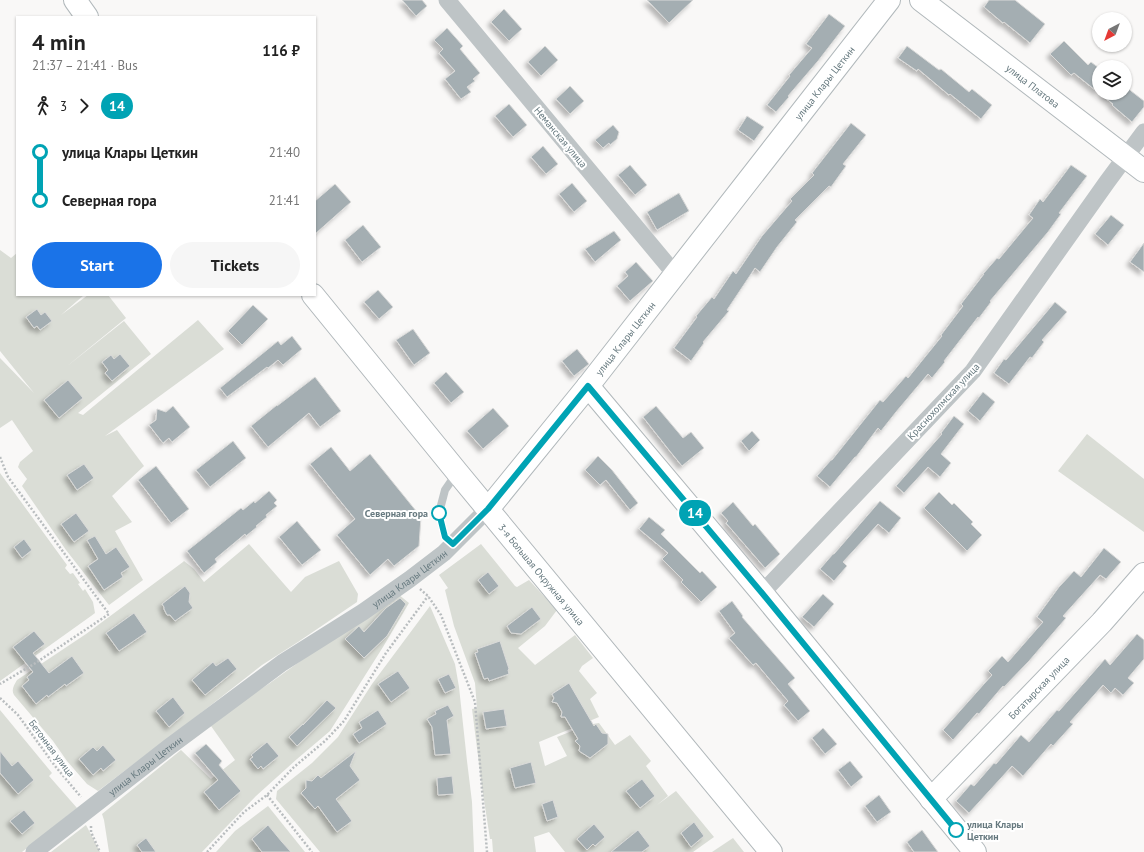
<!DOCTYPE html>
<meta charset="utf-8">
<style>
:root{--surface:#fff;--page:#f6f6f6;--text:#222;--muted:#767676;--accent:#1a73e8}
body{margin:0;font-family:"PT Sans",sans-serif;background:var(--page);color:var(--text);height:100vh;display:flex;flex-direction:column;font-size:15px;white-space:nowrap}
*{box-sizing:border-box;margin:0}
p{font-size:13px;color:var(--muted)}
.icon{flex:none;width:22px;height:22px;fill:none;stroke:currentColor;stroke-width:2;stroke-linecap:round;stroke-linejoin:round}
.map{position:relative;flex:1;overflow:hidden}
.panel{position:absolute;left:16px;top:16px;width:300px;height:280px;display:flex;flex-direction:column;background:var(--surface);border-radius:0px;box-shadow:0 1px 3px #0004}
.panel>*{flex:none}
.badge{padding:0 8px;border-radius:13px;font-size:14px;line-height:26px}
.needle{width:26px;rotate:221deg}
.controls{position:absolute;left:1092px;top:12px;display:grid;gap:8px}
.controls a{display:grid;place-items:center;width:40px;height:40px;border-radius:50%;background:var(--surface);box-shadow:0 1px 3px #0004;font-size:20px}
.map>.badge{position:absolute;translate:-50% -50%;box-shadow:0 0 0 2px #fff}
.legs{display:flex;align-items:center;gap:6px;height:44px;padding:0 16px;font-size:13px}
.legs p{margin-inline-start:auto}
.head{display:flex;align-items:center;justify-content:space-between;height:68px;padding:0 16px}
h1{font-size:22px;font-weight:700;line-height:30px}
.action{display:flex;gap:8px;margin-top:auto;padding:8px 16px}
.action a{flex:1;height:46px;border-radius:24px;background:var(--accent);color:#fff;font-size:16px;font-weight:700;line-height:46px;text-align:center}
.action a+a{background:var(--page);color:var(--text)}
ul{padding:0 16px;list-style:none}
li{display:flex;align-items:center;gap:14px;height:48px;font-size:15px}
li i{display:grid;place-items:center;width:6px;height:100%;margin:0 5px;background:currentColor}
li i::after{content:'';width:10px;height:10px;margin:-5px;border:3px solid;border-radius:50%;background:var(--surface)}
li p{margin-inline-start:auto}
li:first-child i{background:linear-gradient(#0000 50%,currentColor 0)}
li:last-child i{background:linear-gradient(currentColor 50%,#0000 0)}
.map>svg:first-child{display:block}
</style>
<div class="map">
<svg width="1144" height="852" viewBox="0 0 1144 852">
<defs>
<filter id="shadow"><feDropShadow dx="-3.5" dy="3.5" stdDeviation="2" flood-color="#0004"/></filter>
</defs>
<rect width="100%" height="100%" fill="#f9f8f7"/>
<g fill="#daddd6">
<path d="M 0,250 L 11,258 L 17,253 L 17,295 L 84,295 L 61,315 L 88,295 L 108,295 L 126,318 L 66,367 L 124,321 L 151,354 L 78,413 L 83,415 L 198,320 L 224,349 L 105,436 L 117,430 L 144,466 L 112,496 L 132,522 L 115,531 L 143,580 L 109,605 L 66,550 L 22,486 L 27,479 L 18,467 L 20,462 L 33,451 L 12,420 L 0,428 L 0,358 L 34,393 L 0,351 Z"/>
<path d="M 1087,434 L 1144,479 L 1144,532 L 1058,471 Z"/>
<path d="M 0,473 L 67,565 L 65,568 L 70,574 L 73,573 L 80,583 L 78,584 L 83,591 L 85,589 L 93,602 L 95,613 L 91,616 L 0,681 Z"/>
<path d="M 249,544 L 291,592 L 305,577 L 339,561 L 358,594 L 357,602 L 298,642 L 262,665 L 192,720 L 98,791 L 87,784 L 67,761 L 53,741 L 14,695 C 11,690 14,685 17,680 L 86,634 L 183,562 L 184,561 L 194,569 L 204,582 Z"/>
<path d="M 481,544 L 515,586 L 517,587 L 529,580 L 557,610 L 545,626 L 518,648 L 535,665 L 575,635 L 593,658 L 582,666 L 579,671 L 597,693 L 590,699 L 599,717 L 539,742 L 545,766 L 567,756 L 557,737 L 587,725 L 599,723 L 615,745 L 630,735 L 651,761 L 646,766 L 668,796 L 657,805 L 676,791 L 714,837 L 693,852 L 565,852 L 549,832 L 534,837 L 536,852 L 493,852 L 492,839 L 490,839 L 482,787 L 472,709 L 477,708 L 475,683 L 454,626 L 445,590 L 448,588 L 439,575 Z"/>
<path d="M 398,594 L 409,603 L 383,647 L 330,731 L 297,759 L 256,796 L 202,852 L 109,852 L 104,820 L 102,814 L 181,750 L 211,779 L 235,760 L 211,726 L 238,704 L 270,683 L 338,634 Z"/>
<path d="M 430,606 L 455,664 L 459,687 L 467,761 L 472,802 L 474,852 L 320,852 L 276,799 L 277,791 L 312,763 L 338,737 L 372,684 Z"/>
<path d="M 0,710 L 52,773 L 49,776 L 77,808 L 22,852 L 0,852 Z"/>
<path d="M 268,806 L 305,852 L 216,852 L 235,831 Z"/>
<path d="M 86,825 L 100,852 L 51,852 Z"/>
<path d="M 733,838 L 744,852 L 712,852 Z"/>
</g>
<g fill="#a4aeb2" stroke="#dadad9" filter="url(#shadow)">
<path d="M 402,0 L 422,0 L 427,6 L 416,16 Z"/>
<path d="M 647,0 L 693,0 L 669,23 Z"/>
<path d="M 989,0 L 1015,0 L 1045,24 L 1030,43 L 1004,22 L 1003,23 L 984,7 Z"/>
<path d="M 504,9 L 522,29 L 509,41 L 491,22 Z"/>
<path d="M 829,14 L 845,26 L 818,61 L 788,96 L 789,97 L 776,112 L 767,105 L 790,76 L 789,75 L 812,48 L 806,44 Z"/>
<path d="M 447,28 L 463,46 L 460,49 L 480,73 L 473,79 L 475,81 L 467,87 L 471,92 L 461,99 L 445,79 L 455,71 L 439,53 L 443,49 L 434,40 Z"/>
<path d="M 1064,41 L 1088,65 L 1091,62 L 1099,68 L 1099,93 L 1074,73 L 1071,75 L 1050,54 Z"/>
<path d="M 545,46 L 558,60 L 541,76 L 528,62 Z"/>
<path d="M 907,46 L 939,70 L 941,69 L 969,92 L 972,89 L 992,105 L 981,119 L 950,94 L 949,95 L 918,69 L 917,71 L 898,58 Z"/>
<path d="M 570,86 L 584,101 L 570,114 L 556,99 Z"/>
<path d="M 1126,87 L 1144,101 L 1144,107 L 1132,122 L 1112,105 L 1113,104 L 1099,93 L 1125,93 L 1125,88 Z"/>
<path d="M 509,104 L 527,125 L 513,137 L 495,116 Z"/>
<path d="M 747,116 L 764,127 L 754,141 L 738,130 Z"/>
<path d="M 851,123 L 866,135 L 843,164 L 846,166 L 831,187 L 829,186 L 795,220 L 797,222 L 777,247 L 760,272 L 755,268 L 727,310 L 729,311 L 703,342 L 704,343 L 691,361 L 674,348 L 697,317 L 696,316 L 712,297 L 714,299 L 733,271 L 736,274 L 762,236 L 792,201 L 790,199 L 814,175 L 812,173 Z"/>
<path d="M 613,125 L 619,132 L 617,139 L 610,145 L 609,143 L 603,148 L 595,140 Z"/>
<path d="M 543,146 L 558,164 L 546,174 L 531,157 Z"/>
<path d="M 630,165 L 647,185 L 635,195 L 618,175 Z"/>
<path d="M 1071,165 L 1087,176 L 1059,213 L 1061,214 L 1048,232 L 990,301 L 991,302 L 979,318 L 978,317 L 944,361 L 945,362 L 932,378 L 928,374 L 896,412 L 881,431 L 878,428 L 856,457 L 855,457 L 830,487 L 817,476 L 831,460 L 832,460 L 880,400 L 883,402 L 906,376 L 908,378 L 942,336 L 941,335 L 963,306 L 961,304 L 984,274 L 983,274 L 997,258 L 999,259 L 1033,218 L 1029,215 L 1040,199 L 1043,202 Z"/>
<path d="M 572,183 L 587,201 L 574,212 L 559,194 Z"/>
<path d="M 335,184 L 351,202 L 315,234 L 315,201 Z"/>
<path d="M 679,193 L 689,211 L 657,230 L 647,212 Z"/>
<path d="M 1111,215 L 1124,225 L 1108,245 L 1095,234 Z"/>
<path d="M 363,225 L 381,247 L 362,262 L 345,240 Z"/>
<path d="M 614,231 L 621,240 L 595,262 L 585,249 Z"/>
<path d="M 1144,243 L 1144,272 L 1130,262 Z"/>
<path d="M 636,262 L 653,281 L 630,301 L 617,286 L 628,276 L 625,272 Z"/>
<path d="M 378,290 L 393,307 L 379,319 L 364,302 Z"/>
<path d="M 1055,302 L 1067,312 L 1042,340 L 1044,342 L 1032,358 L 1030,357 L 1009,384 L 994,373 L 1004,359 L 1006,360 Z"/>
<path d="M 253,305 L 268,319 L 242,345 L 228,331 Z"/>
<path d="M 37,309 L 41,315 L 45,312 L 52,321 L 40,330 L 37,326 L 34,328 L 26,317 Z"/>
<path d="M 413,329 L 430,353 L 414,365 L 396,340 Z"/>
<path d="M 292,336 L 302,349 L 283,365 L 278,360 L 268,368 L 267,367 L 227,397 L 220,388 L 278,341 L 281,345 Z"/>
<path d="M 577,349 L 589,364 L 574,376 L 562,361 Z"/>
<path d="M 120,354 L 130,366 L 112,381 L 105,373 L 108,370 L 102,362 L 111,355 L 114,359 Z"/>
<path d="M 446,372 L 464,392 L 451,403 L 434,383 Z"/>
<path d="M 315,377 L 341,411 L 320,427 L 309,413 L 268,447 L 251,426 L 277,405 L 277,406 Z"/>
<path d="M 68,380 L 83,398 L 59,418 L 44,400 Z"/>
<path d="M 983,392 L 995,402 L 980,421 L 968,411 Z"/>
<path d="M 173,406 L 190,427 L 172,442 L 169,438 L 163,443 L 149,425 L 156,420 L 157,409 L 166,412 Z"/>
<path d="M 656,406 L 683,438 L 691,432 L 704,448 L 682,466 L 669,450 L 643,417 Z"/>
<path d="M 493,408 L 509,426 L 483,449 L 467,431 Z"/>
<path d="M 954,416 L 964,424 L 941,454 L 951,463 L 940,477 L 928,467 L 904,493 L 896,486 L 942,434 L 941,433 Z"/>
<path d="M 752,431 L 760,440 L 749,451 L 741,441 Z"/>
<path d="M 233,441 L 246,458 L 210,487 L 196,470 Z"/>
<path d="M 331,447 L 350,471 L 370,454 L 421,517 L 419,546 L 394,566 L 388,559 L 370,575 L 337,535 L 355,519 L 310,464 Z"/>
<path d="M 598,456 L 612,470 L 638,503 L 630,510 L 606,480 L 600,485 L 585,470 Z"/>
<path d="M 84,464 L 94,478 L 77,490 L 67,475 Z"/>
<path d="M 156,466 L 189,509 L 171,523 L 138,480 Z"/>
<path d="M 269,491 L 277,500 L 274,503 L 277,506 L 266,515 L 267,517 L 256,526 L 257,527 L 246,536 L 245,534 L 215,559 L 217,562 L 204,573 L 187,551 L 241,508 L 243,510 L 254,501 L 255,503 Z"/>
<path d="M 939,492 L 952,505 L 954,503 L 973,522 L 971,524 L 982,535 L 967,551 L 924,508 Z"/>
<path d="M 880,501 L 901,518 L 889,533 L 878,524 L 843,562 L 847,566 L 834,581 L 820,569 L 833,554 L 834,554 Z"/>
<path d="M 733,502 L 753,526 L 755,524 L 780,554 L 765,568 L 726,523 L 728,521 L 721,513 Z"/>
<path d="M 76,513 L 89,531 L 74,542 L 61,524 Z"/>
<path d="M 649,517 L 665,530 L 661,534 L 700,573 L 702,571 L 717,587 L 701,602 L 681,582 L 683,580 L 662,559 L 668,553 L 639,529 Z"/>
<path d="M 297,521 L 321,550 L 302,565 L 279,537 Z"/>
<path d="M 95,536 L 106,554 L 116,547 L 130,567 L 121,573 L 123,577 L 104,590 L 88,566 L 98,559 L 87,540 Z"/>
<path d="M 24,539 L 32,550 L 22,558 L 14,547 Z"/>
<path d="M 1104,548 L 1121,562 L 1106,579 L 1100,575 L 1063,616 L 1066,618 L 1029,661 L 1004,687 L 1003,686 L 979,714 L 977,713 L 953,740 L 943,730 L 992,675 L 988,671 L 1002,656 L 1008,662 L 1043,622 L 1037,617 L 1059,587 L 1074,571 L 1081,577 Z"/>
<path d="M 488,572 L 499,586 L 489,594 L 478,580 Z"/>
<path d="M 185,586 L 190,593 L 189,602 L 193,608 L 175,621 L 170,615 L 167,615 L 164,609 L 164,607 L 162,604 Z"/>
<path d="M 823,594 L 834,604 L 814,627 L 802,617 Z"/>
<path d="M 400,598 L 406,604 L 387,636 L 364,658 L 345,639 L 359,626 L 364,632 L 386,608 Z"/>
<path d="M 732,601 L 743,616 L 742,617 L 795,678 L 788,684 L 810,711 L 798,721 L 784,705 L 788,701 L 756,663 L 753,665 L 729,638 L 735,633 L 719,611 Z"/>
<path d="M 532,607 L 541,619 L 521,634 L 511,633 L 507,626 Z"/>
<path d="M 134,613 L 147,632 L 119,651 L 106,633 Z"/>
<path d="M 34,631 L 45,644 L 33,653 L 49,673 L 72,656 L 84,673 L 66,686 L 65,684 L 48,697 L 47,695 L 36,704 L 22,686 L 29,680 L 27,677 L 33,672 L 13,647 Z"/>
<path d="M 1137,634 L 1144,640 L 1144,659 L 1128,678 L 1134,683 L 1123,695 L 1115,688 L 1111,693 L 1103,685 L 1070,722 L 1073,724 L 1053,746 L 1051,744 L 1023,776 L 1012,766 L 969,813 L 956,801 L 971,784 L 974,786 L 994,763 L 996,764 L 1021,735 L 1029,742 L 1057,710 L 1059,711 L 1105,659 L 1110,665 Z"/>
<path d="M 500,641 L 509,669 L 508,670 L 509,674 L 489,681 L 488,678 L 484,679 L 475,653 L 478,652 L 477,649 Z"/>
<path d="M 228,658 L 237,669 L 205,695 L 192,680 L 213,662 L 216,666 Z"/>
<path d="M 398,671 L 410,688 L 391,702 L 378,684 Z"/>
<path d="M 449,674 L 456,688 L 445,693 L 438,679 Z"/>
<path d="M 569,683 L 594,726 L 596,724 L 602,733 L 608,734 L 608,744 L 590,758 L 579,751 L 580,746 L 575,741 L 578,739 L 565,717 L 561,717 L 562,712 L 557,703 L 552,702 L 554,698 L 552,694 Z"/>
<path d="M 173,697 L 185,713 L 169,727 L 156,711 Z"/>
<path d="M 327,700 L 336,708 L 297,746 L 289,737 L 303,724 L 303,725 Z"/>
<path d="M 448,705 L 454,716 L 447,720 L 451,754 L 435,755 L 432,727 L 427,719 L 436,714 L 435,711 Z"/>
<path d="M 504,709 L 507,726 L 486,729 L 483,712 Z"/>
<path d="M 378,710 L 387,724 L 359,743 L 353,734 L 362,728 L 359,722 Z"/>
<path d="M 823,728 L 837,744 L 825,754 L 812,738 Z"/>
<path d="M 267,742 L 279,756 L 263,769 L 261,766 L 258,769 L 250,759 L 253,757 L 251,755 Z"/>
<path d="M 206,744 L 222,761 L 219,765 L 241,791 L 219,810 L 204,792 L 218,780 L 195,753 Z"/>
<path d="M 103,745 L 116,760 L 103,771 L 101,768 L 93,775 L 79,759 L 93,747 L 97,751 Z"/>
<path d="M 0,751 L 12,766 L 18,761 L 34,780 L 18,794 L 0,773 Z"/>
<path d="M 356,751 L 350,766 L 360,780 L 336,799 L 352,821 L 337,832 L 318,806 L 315,809 L 301,793 L 306,788 L 306,780 L 312,781 L 318,775 L 321,778 Z"/>
<path d="M 850,761 L 863,777 L 851,787 L 838,770 Z"/>
<path d="M 531,762 L 536,783 L 515,788 L 510,768 Z"/>
<path d="M 452,776 L 454,794 L 438,795 L 437,778 Z"/>
<path d="M 642,779 L 655,796 L 640,808 L 626,791 Z"/>
<path d="M 879,795 L 891,812 L 877,822 L 865,806 Z"/>
<path d="M 553,800 L 558,817 L 547,821 L 542,804 Z"/>
<path d="M 24,810 L 35,823 L 22,834 L 10,821 Z"/>
<path d="M 694,822 L 704,836 L 691,847 L 681,833 Z"/>
<path d="M 594,824 L 605,837 L 595,846 L 593,844 L 587,850 L 577,839 Z"/>
<path d="M 268,825 L 282,842 L 291,852 L 262,852 L 252,839 Z"/>
<path d="M 638,830 L 650,846 L 642,852 L 611,852 Z"/>
<path d="M 922,830 L 938,852 L 914,852 L 907,842 Z"/>
<path d="M 146,838 L 156,852 L 142,852 L 137,845 Z"/>
</g>
<g fill="none" stroke-linecap="round" stroke-linejoin="round">
<g stroke="#b1b8bb" stroke-width="24">
<g id="secondary">
<path d="M 75,0 L 87,17"/>
<path id="s2" d="M 921,0 L 1144,171"/>
<path id="s3" d="M 313,295 L 457,472 L 771,852"/>
<path d="M 588,386 L 762,593 L 975,852"/>
<path id="s4" d="M 488,509 L 588,386 L 889,0"/>
<path id="s5" d="M 931,799 L 1102,622 L 1144,574"/>
</g>
</g>
<g stroke="#b9bdbf" stroke-width="2.5" stroke-dasharray="2 2" stroke-linecap="butt">
<path d="M 0,457 L 8,477 L 109,614 L 34,664 L 0,684"/>
<path d="M 420,589 L 428,596 L 441,615 L 475,702 L 487,852"/>
<path d="M 0,698 L 18,715 L 55,766 L 81,797"/>
<path d="M 267,795 L 312,852"/>
<path d="M 91,826 L 91,832 L 100,852"/>
<path d="M 207,852 L 244,812 L 267,795 L 294,767 L 325,741 L 344,721 L 386,653 L 428,596"/>
</g>
<path stroke="#bec4c6" stroke-width="8" d="M 453,544 L 445,537 L 439,513 L 445,490 L 456,474"/>
<g stroke="#bec4c6" stroke-width="17">
<path d="M 447,0 L 675,274"/>
<path d="M 762,593 L 973,371 L 1107,182 L 1144,132"/>
<path id="s1" d="M 34,852 L 169,747 L 282,663 L 363,612 L 410,579 L 444,553 L 488,509"/>
</g>
<use href="#secondary" stroke="#fff" stroke-width="22"/>
</g>
<g fill="none" stroke-linecap="round" stroke-linejoin="round">
<g stroke="#fff" stroke-width="9">
<path id="line-1" d="M 439,513 L 445,537 L 453,544 L 488,509 L 588,386 L 762,593 L 956,830"/>
</g>
<use href="#line-1" stroke="#00a3b4" stroke-width="6"/>
</g>
<g fill="#fff" stroke="#00a3b4" stroke-width="2">
<circle cx="439" cy="513" r="7"/>
<circle cx="956" cy="830" r="7"/>
</g>
<g text-anchor="middle" stroke-width="4" stroke-linejoin="round" paint-order="stroke">
<g font-size="10" fill="#66797f" stroke="#fff">
<text dy="4" stroke="none"><textPath href="#s4" startOffset="543">улица Клары Цеткин</textPath></text>
<text dy="4" stroke="none"><textPath href="#s2" startOffset="141">улица Платова</textPath></text>
<text transform="translate(561 137) rotate(50)" y="4">Неманская улица</text>
<text dy="4" stroke="none"><textPath href="#s4" startOffset="219">улица Клары Цеткин</textPath></text>
<text transform="translate(943 401) rotate(-47)" y="4">Краснохолмская улица</text>
<text dy="4" stroke="none"><textPath href="#s3" startOffset="361">3-я Большая Окружная улица</textPath></text>
<text dy="4" stroke="none"><textPath href="#s1" startOffset="465">улица Клары Цеткин</textPath></text>
<text dy="4" stroke="none"><textPath href="#s5" startOffset="155">Богатырская улица</textPath></text>
<text transform="translate(52 748) rotate(53)" y="4">Бетонная улица</text>
<text dy="4" stroke="none"><textPath href="#s1" startOffset="141">улица Клары Цеткин</textPath></text>
</g>
<g font-size="10" font-weight="bold" fill="#66797f" stroke="#fff" text-anchor="end">
<text x="428" y="517">Северная гора</text>
<text x="967" y="828" text-anchor="start">улица Клары<tspan x="967" dy="12">Цеткин</tspan></text>
</g>
</g>
</svg>
<div class="controls">
<a><svg class="needle" viewBox="-14 -14 28 28"><path d="M0-13l5 13h-10z" fill="#e53935"/><path d="M0 13l5-13h-10z" fill="#767676"/></svg></a>
<a><svg class="icon" aria-label="layers" viewBox="0 0 24 24"><path d="M12 4l9 5-9 5-9-5zM3 14l9 5 9-5"/></svg></a>
</div>
<b class="badge" style="left:695px;top:513px;background:#00a3b4;color:#fff">14</b>
<section class="panel">
<div class="head"><div><h1>4 min</h1><p>21:37 – 21:41 · Bus</p></div><b>116 ₽</b></div>
<div class="legs"><svg class="icon" aria-label="walk" viewBox="0 0 24 24"><circle cx="13" cy="4" r="2"/><path d="M13 8l-2 6 4 7M11 14l-3 7M7 12l3-4h3l4 4"/></svg>3<svg class="icon" aria-label="forward" viewBox="0 0 24 24"><path d="M9 5l7 7-7 7"/></svg><b class="badge" style="background:#00a3b4;color:#fff">14</b></div>
<ul>
<li><i style="color:#00a3b4"></i><b>улица Клары Цеткин</b><p>21:40</p></li>
<li><i style="color:#00a3b4"></i><b>Северная гора</b><p>21:41</p></li>
</ul>
<div class="action"><a>Start</a><a>Tickets</a></div>
</section>
</div>
